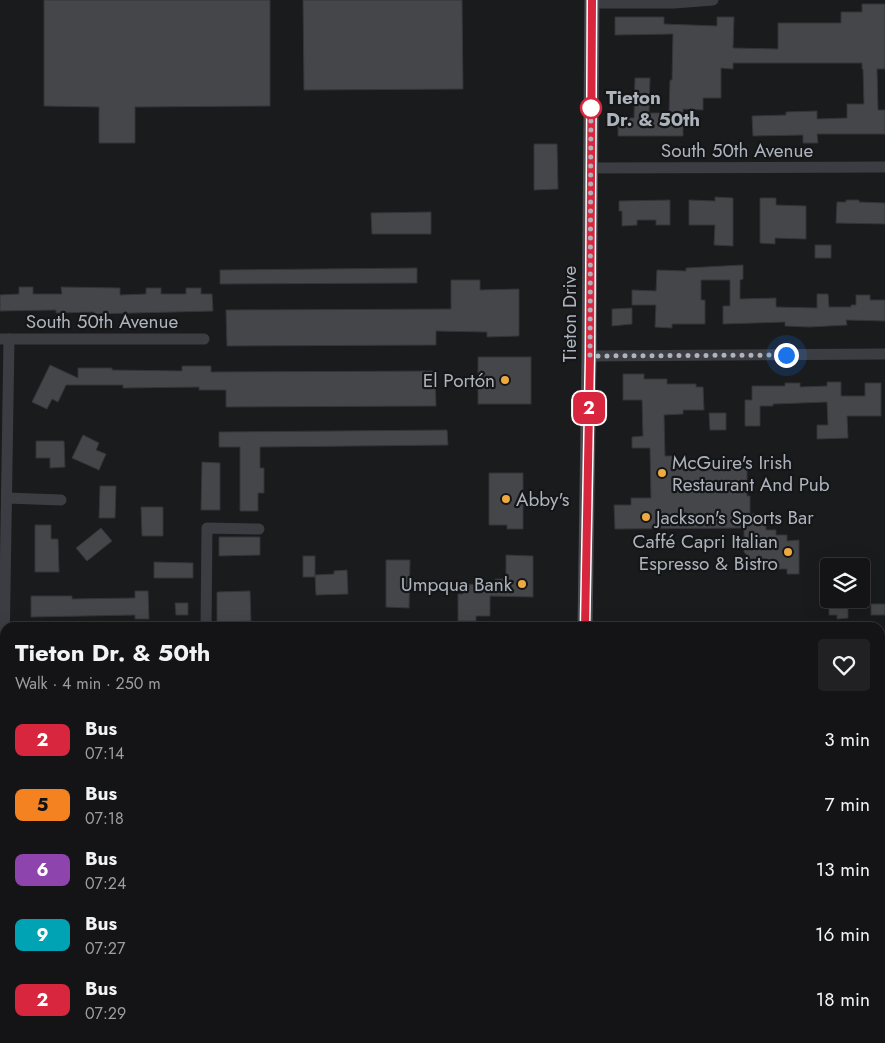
<!DOCTYPE html>
<meta charset="utf-8">
<style>
:root{--surface:#141416;--page:#212123;--text:#f1f3f6;--muted:#9d9ea1;--line:#333335}
body{margin:0;font-family:Jost,sans-serif;background:var(--page);color:var(--text);height:100vh;display:flex;flex-direction:column;font-size:19px;white-space:nowrap}
*{box-sizing:border-box;margin:0}
p{font-size:16px;color:var(--muted)}
.icon{flex:none;width:28px;height:28px;fill:none;stroke:currentColor;stroke-width:2;stroke-linecap:round;stroke-linejoin:round}
.map{position:relative;flex:1;overflow:hidden}
.panel{position:absolute;left:0px;top:622px;width:885px;height:421px;display:flex;flex-direction:column;background:var(--surface);border-radius:15px 15px 0 0;box-shadow:0 5px 20px #0002,0 0 0 1px var(--line)}
.panel>*{flex:none}
.badge{padding:0 10px;border-radius:8px;font-size:18px;line-height:32px}
.fabs{position:absolute;left:820px;top:558px;display:grid;gap:10px}
.fabs a{display:grid;place-items:center;width:50px;height:50px;border-radius:5px;background:var(--surface);box-shadow:0 5px 20px #0002,0 0 0 1px var(--line);font-size:25px}
.you{position:absolute;width:25px;height:25px;margin:-12px;border:4px solid #fff;border-radius:50%;background:#1a73e8;box-shadow:0 0 0 8px #1a73e833}
.map>.badge{position:absolute;translate:-50% -50%;box-shadow:0 0 0 2px #fff}
.round{display:grid;place-items:center;flex:none;width:52px;height:52px;border-radius:5px;background:var(--page)}
.head{display:flex;align-items:center;justify-content:space-between;height:85px;padding:0 15px}
h1{font-size:24px;font-weight:700;line-height:38px}
ul{padding:0;list-style:none}
li{display:flex;align-items:center;gap:15px;height:65px;padding:0 15px}
li div{flex:1}
li b{display:block;font-size:19px}
li em{font-style:normal}
li .badge{min-width:55px;font-weight:700;text-align:center}
.map>svg:first-child{display:block}
</style>
<div class="map">
<svg width="885" height="1043" viewBox="0 0 885 1043">
<rect width="100%" height="100%" fill="#1a1b1d"/>
<g fill="#45464a" stroke="#353539">
<path d="M 44,0 L 270,0 L 270,106 L 135,107 L 135,143 L 99,143 L 99,107 L 44,106 Z"/>
<path d="M 303,0 L 462,0 L 463,89 L 304,90 Z"/>
<path d="M 862,4 L 885,4 L 885,69 L 877,69 L 878,110 L 885,110 L 885,134 L 817,134 L 818,143 L 803,143 L 803,135 L 753,136 L 752,116 L 786,115 L 786,112 L 817,111 L 817,119 L 847,118 L 847,104 L 864,104 L 863,69 L 862,69 L 862,63 L 733,63 L 733,69 L 721,68 L 721,98 L 703,98 L 703,110 L 683,109 L 683,136 L 618,136 L 618,118 L 634,118 L 635,78 L 650,78 L 649,113 L 669,113 L 670,80 L 672,80 L 673,34 L 615,35 L 615,17 L 664,17 L 664,24 L 717,26 L 717,17 L 734,17 L 733,48 L 778,49 L 778,23 L 841,23 L 841,12 L 862,12 Z"/>
<path d="M 534,144 L 557,144 L 558,189 L 534,190 Z"/>
<path d="M 715,197 L 733,198 L 733,246 L 714,245 L 715,225 L 689,225 L 689,200 L 715,201 Z"/>
<path d="M 760,198 L 776,198 L 776,205 L 806,206 L 806,239 L 775,238 L 775,244 L 760,243 Z"/>
<path d="M 670,200 L 670,225 L 656,225 L 656,220 L 637,220 L 637,225 L 622,226 L 622,211 L 619,211 L 619,201 Z"/>
<path d="M 846,200 L 859,200 L 859,202 L 885,203 L 885,224 L 836,223 L 837,202 L 846,202 Z"/>
<path d="M 431,212 L 431,234 L 372,234 L 371,213 Z"/>
<rect x="815" y="245" width="16" height="13"/>
<path d="M 743,265 L 743,279 L 740,280 L 740,299 L 776,298 L 776,307 L 817,308 L 817,294 L 828,294 L 829,307 L 851,307 L 851,305 L 856,305 L 856,295 L 870,295 L 870,300 L 885,300 L 885,321 L 846,320 L 847,325 L 809,327 L 785,326 L 785,322 L 723,324 L 723,306 L 730,306 L 730,280 L 701,280 L 701,300 L 705,300 L 705,324 L 672,324 L 672,328 L 655,327 L 656,305 L 632,305 L 632,290 L 656,291 L 657,270 L 686,271 L 686,268 Z"/>
<path d="M 417,268 L 417,283 L 220,284 L 220,270 Z"/>
<path d="M 451,280 L 480,280 L 480,290 L 519,289 L 519,336 L 487,337 L 487,332 L 436,331 L 436,345 L 227,346 L 226,310 L 451,309 Z"/>
<path d="M 19,287 L 33,287 L 33,294 L 62,294 L 61,287 L 120,288 L 120,295 L 146,294 L 146,288 L 161,288 L 161,294 L 186,294 L 186,288 L 201,288 L 201,294 L 212,294 L 213,311 L 94,314 L 94,312 L 56,313 L 56,310 L 0,311 L 0,295 L 19,294 Z"/>
<path d="M 632,308 L 632,324 L 612,326 L 612,309 Z"/>
<rect x="478" y="357" width="53" height="47"/>
<path d="M 50,365 L 78,378 L 78,368 L 112,368 L 112,370 L 182,371 L 182,366 L 211,366 L 211,372 L 435,371 L 436,406 L 226,407 L 226,390 L 199,390 L 199,387 L 123,388 L 123,385 L 66,385 L 58,402 L 52,399 L 47,409 L 32,402 Z"/>
<path d="M 623,374 L 644,374 L 644,379 L 667,379 L 667,384 L 696,384 L 696,387 L 703,387 L 704,410 L 683,410 L 683,414 L 664,415 L 665,456 L 673,456 L 673,469 L 747,468 L 747,496 L 750,496 L 750,514 L 766,514 L 766,530 L 776,530 L 776,535 L 787,535 L 787,541 L 799,540 L 799,574 L 787,574 L 787,569 L 776,569 L 776,564 L 766,564 L 766,559 L 750,559 L 744,552 L 744,528 L 615,529 L 614,505 L 631,505 L 631,498 L 651,498 L 650,448 L 632,448 L 632,437 L 643,436 L 642,400 L 623,400 Z"/>
<path d="M 827,382 L 841,382 L 841,396 L 865,396 L 865,383 L 881,383 L 881,416 L 847,416 L 848,438 L 817,439 L 817,425 L 828,425 L 827,402 L 773,404 L 773,406 L 760,406 L 760,426 L 745,426 L 745,400 L 752,400 L 752,386 L 785,386 L 785,383 L 800,383 L 800,387 L 827,386 Z"/>
<path d="M 709,413 L 726,413 L 726,430 L 710,430 Z"/>
<path d="M 447,430 L 448,445 L 260,447 L 260,468 L 264,468 L 264,493 L 258,493 L 258,511 L 240,511 L 240,447 L 219,447 L 219,432 Z"/>
<path d="M 83,435 L 99,443 L 96,450 L 106,454 L 99,470 L 72,458 Z"/>
<path d="M 36,441 L 64,441 L 65,467 L 50,468 L 50,458 L 36,458 Z"/>
<path d="M 202,462 L 220,463 L 220,510 L 201,510 Z"/>
<path d="M 489,473 L 523,473 L 523,529 L 507,529 L 507,525 L 489,525 Z"/>
<path d="M 100,486 L 116,486 L 115,518 L 99,518 Z"/>
<path d="M 141,507 L 163,507 L 163,536 L 142,536 Z"/>
<path d="M 35,525 L 51,525 L 51,539 L 58,539 L 59,572 L 35,572 Z"/>
<path d="M 101,528 L 112,541 L 87,561 L 76,548 Z"/>
<path d="M 219,537 L 260,537 L 260,555 L 219,556 Z"/>
<path d="M 506,555 L 533,556 L 533,597 L 490,596 L 490,616 L 476,616 L 476,621 L 458,621 L 458,594 L 463,594 L 463,584 L 495,585 L 495,579 L 506,579 Z"/>
<rect x="303" y="556" width="12" height="21"/>
<path d="M 386,560 L 410,560 L 409,608 L 386,607 Z"/>
<path d="M 154,562 L 193,563 L 193,578 L 154,578 Z"/>
<path d="M 347,570 L 348,594 L 316,595 L 315,575 L 334,574 L 334,571 Z"/>
<path d="M 135,591 L 148,591 L 149,619 L 135,619 L 135,615 L 31,617 L 31,596 L 72,596 L 72,599 L 135,598 Z"/>
<path d="M 250,591 L 251,621 L 217,622 L 217,592 Z"/>
<path d="M 829,599 L 848,599 L 848,618 L 837,619 L 837,615 L 829,615 Z"/>
<path d="M 175,603 L 188,603 L 188,615 L 176,615 Z"/>
<rect x="871" y="604" width="14" height="11"/>
</g>
<g fill="none" stroke-linecap="round" stroke-linejoin="round">
<g stroke="#3c3d42" stroke-width="11">
<path d="M 592,3 L 674,3 L 713,0"/>
<path d="M 590,168 L 885,167"/>
<path d="M 0,339 L 204,339"/>
<path d="M 589,356 L 885,354"/>
<path d="M 7,498 L 61,500"/>
<path d="M 206,628 L 207,528 L 259,529"/>
<path d="M 5,807 L 2,777 L 9,339"/>
<path d="M 880,827 L 885,827"/>
<path d="M 880,1003 L 885,1003"/>
<path d="M 90,1039 L 91,1043"/>
</g>
<g stroke="#3c3d42" stroke-width="14">
<path d="M 880,639 L 885,639"/>
<path d="M 0,647 L 5,647"/>
</g>
<g stroke="#4a4c52" stroke-width="15">
<path d="M 585,628 L 589,356 L 592,0"/>
<path d="M 587,1039 L 587,1043"/>
</g>
</g>
<g fill="none" stroke-linecap="round" stroke-linejoin="round">
<g stroke="#fff" stroke-width="11">
<path id="line" d="M 585,628 L 590,356 L 592,0"/>
</g>
<use href="#line" stroke="#d7263d" stroke-width="8"/>
<path stroke="#adb3bc" stroke-width="5" stroke-dasharray="0 9" d="M 591,108 L 591,101 L 590,356 L 786,355"/>
</g>
<circle fill="#fff" stroke="#d7263d" stroke-width="2.5" cx="591" cy="108" r="10"/>
<g fill="#efa940" stroke="#151618" stroke-width="2">
<circle cx="505" cy="380" r="5"/>
<circle cx="662" cy="473" r="5"/>
<circle cx="506" cy="499" r="5"/>
<circle cx="646" cy="517" r="5"/>
<circle cx="788" cy="552" r="5"/>
<circle cx="522" cy="584" r="5"/>
</g>
<g text-anchor="middle" stroke-width="4.5" stroke-linejoin="round" paint-order="stroke">
<g font-size="19" font-weight="bold" fill="#adb3bc" stroke="#151618" text-anchor="start">
<text x="606" y="104">Tieton<tspan x="606" dy="22">Dr. &amp; 50th</tspan></text>
</g>
<g font-size="19" fill="#adb3bc" stroke="#151618">
<text x="737" y="157">South 50th Avenue</text>
<text transform="translate(569 314) rotate(-90)" y="7">Tieton Drive</text>
<text x="102" y="328">South 50th Avenue</text>
</g>
<g font-size="19" fill="#adb3bc" stroke="#151618" text-anchor="end">
<text x="495" y="387">El Portón</text>
<text x="672" y="469" text-anchor="start">McGuire's Irish<tspan x="672" dy="22">Restaurant And Pub</tspan></text>
<text x="516" y="506" text-anchor="start">Abby's</text>
<text x="656" y="524" text-anchor="start">Jackson's Sports Bar</text>
<text x="778" y="548">Caffé Capri Italian<tspan x="778" dy="22">Espresso &amp; Bistro</tspan></text>
<text x="512" y="591">Umpqua Bank</text>
</g>
</g>
</svg>
<div class="fabs">
<a><svg class="icon" aria-label="layers" viewBox="0 0 24 24"><path d="M12 4l9 5-9 5-9-5zM3 14l9 5 9-5"/></svg></a>
</div>
<div class="you" style="left:786px;top:355px"></div>
<b class="badge" style="left:589px;top:408px;background:#d7263d;color:#fff">2</b>
<section class="panel">
<div class="head"><div><h1>Tieton Dr. &amp; 50th</h1><p>Walk · 4 min · 250 m</p></div><a class="round"><svg class="icon" aria-label="heart" viewBox="0 0 24 24"><path d="M12 20l-8-8c-3-5 5-10 8-4 3-6 11-1 8 4z"/></svg></a></div>
<ul>
<li><span class="badge" style="background:#d7263d;color:#fff">2</span><div><b>Bus</b><p>07:14</p></div><em>3 min</em></li>
<li><span class="badge" style="background:#f58220;color:#111">5</span><div><b>Bus</b><p>07:18</p></div><em>7 min</em></li>
<li><span class="badge" style="background:#8e44ad;color:#fff">6</span><div><b>Bus</b><p>07:24</p></div><em>13 min</em></li>
<li><span class="badge" style="background:#00a3b4;color:#fff">9</span><div><b>Bus</b><p>07:27</p></div><em>16 min</em></li>
<li><span class="badge" style="background:#d7263d;color:#fff">2</span><div><b>Bus</b><p>07:29</p></div><em>18 min</em></li>
</ul>
</section>
</div>
